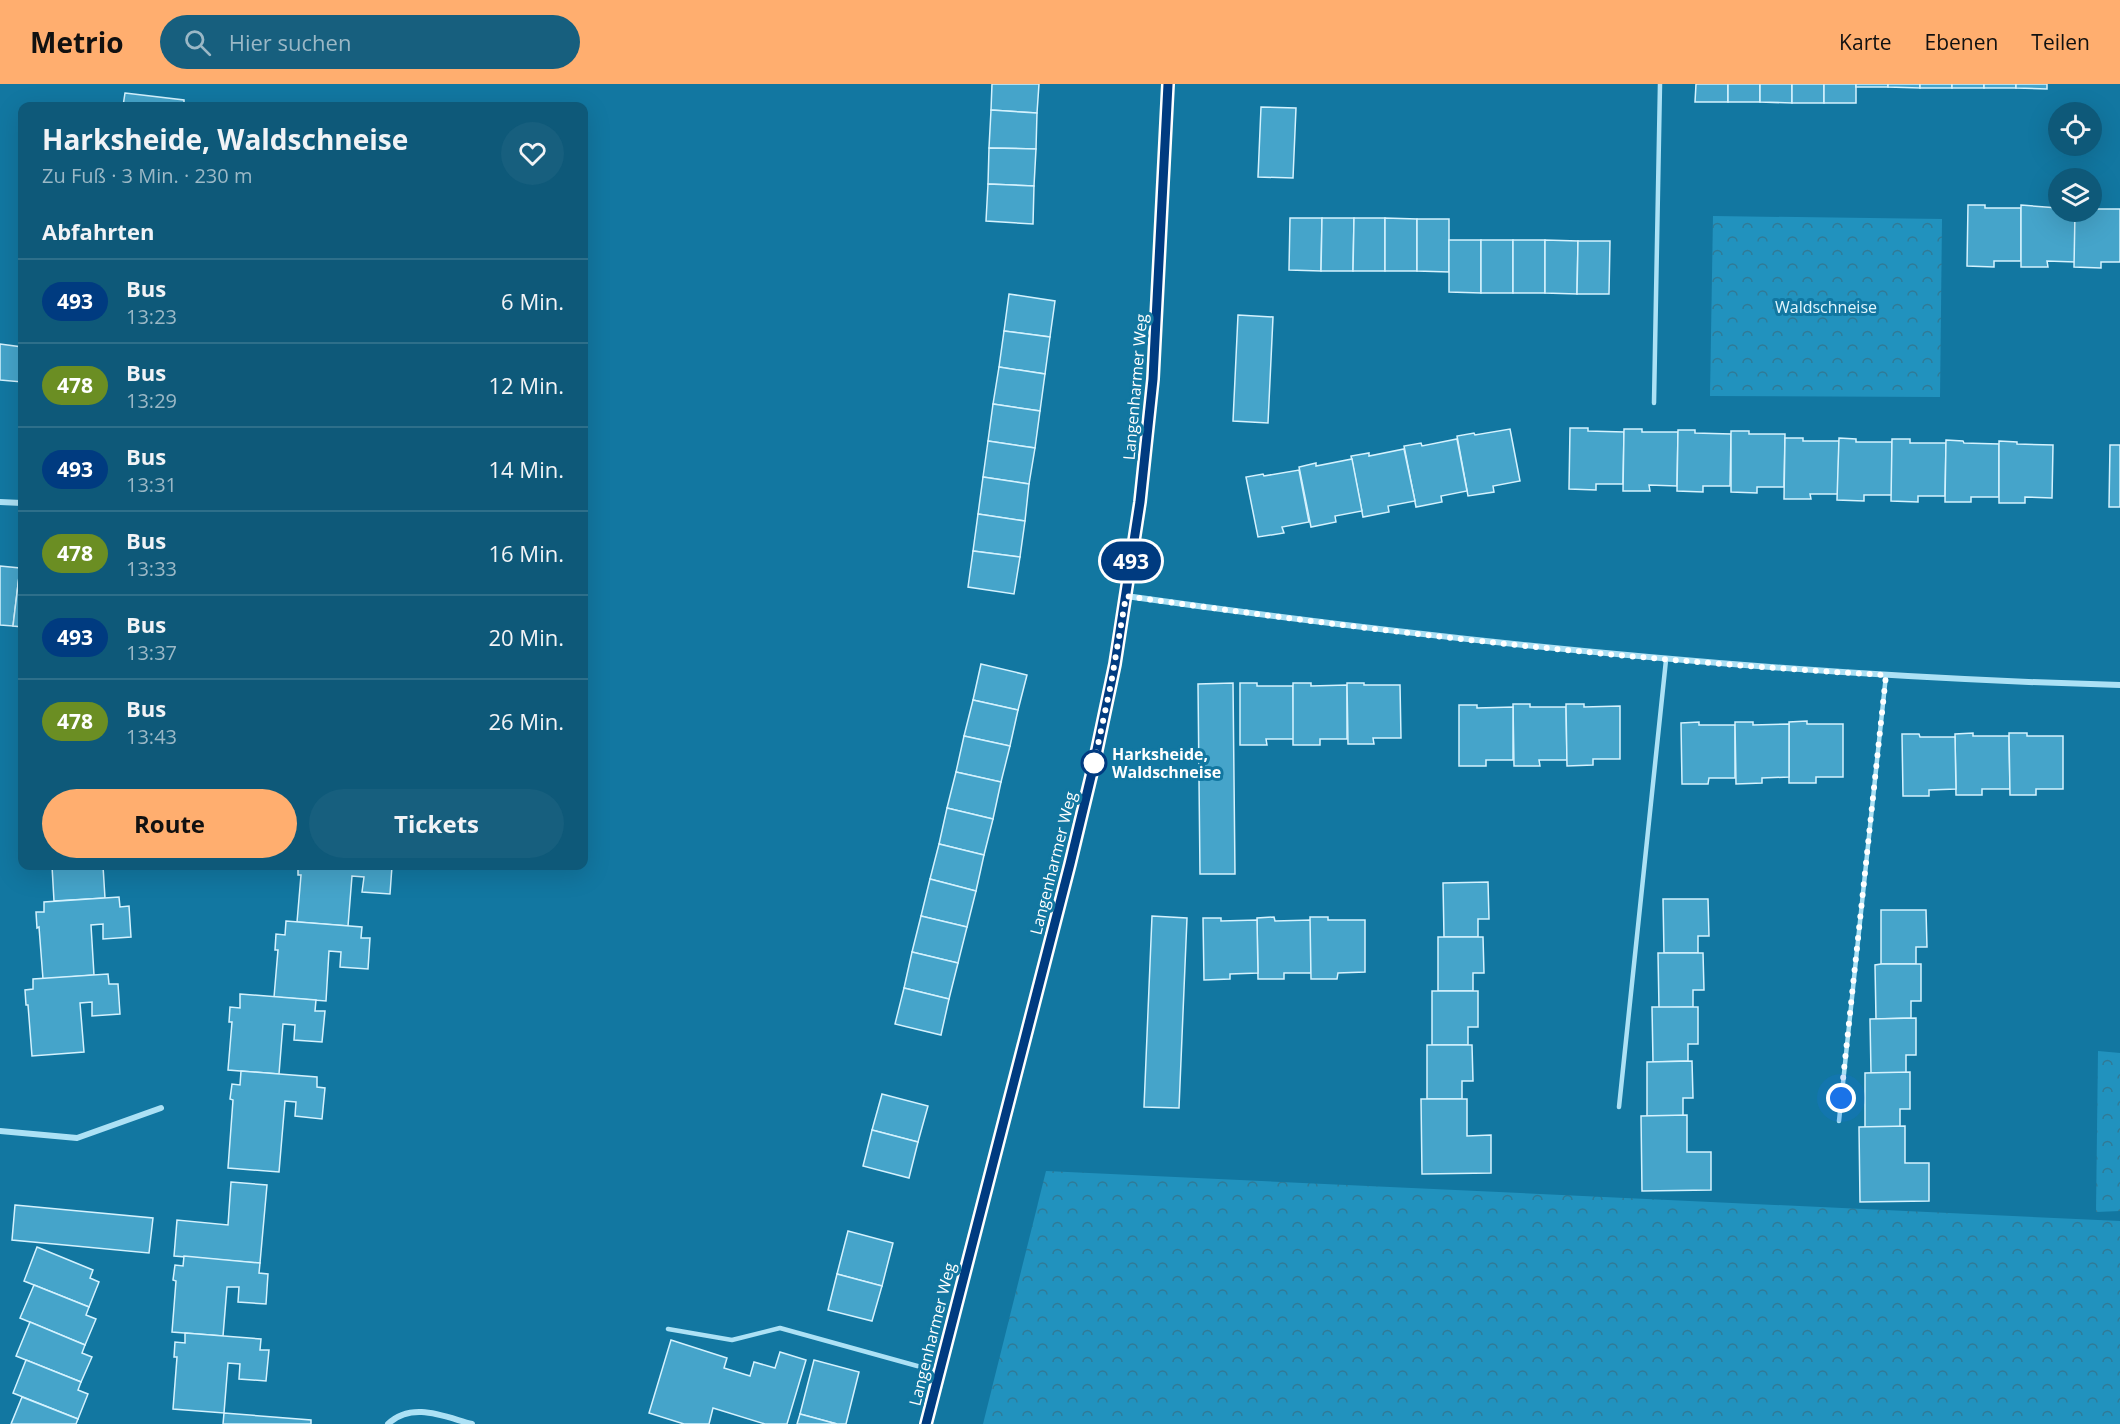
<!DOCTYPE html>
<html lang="de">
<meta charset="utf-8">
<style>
:root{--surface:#0e5979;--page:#175f7e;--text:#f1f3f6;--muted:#9bb8c6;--line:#2e6f8a;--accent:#ffae6f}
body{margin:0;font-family:"Open Sans",sans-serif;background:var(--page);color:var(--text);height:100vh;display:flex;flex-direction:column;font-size:22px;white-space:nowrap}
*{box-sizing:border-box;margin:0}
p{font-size:20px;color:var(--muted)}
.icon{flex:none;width:33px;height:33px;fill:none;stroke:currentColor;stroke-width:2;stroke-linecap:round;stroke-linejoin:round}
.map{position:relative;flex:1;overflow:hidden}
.sheet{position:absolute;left:18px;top:18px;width:570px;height:768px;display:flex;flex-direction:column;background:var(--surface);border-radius:12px;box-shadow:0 6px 24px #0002}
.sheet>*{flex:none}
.badge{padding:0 12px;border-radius:20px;font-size:21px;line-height:39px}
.tools{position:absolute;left:2048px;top:18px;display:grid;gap:12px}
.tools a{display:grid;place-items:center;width:54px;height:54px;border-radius:50%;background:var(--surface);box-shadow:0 6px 24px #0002;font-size:30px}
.you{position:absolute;width:30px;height:30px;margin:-15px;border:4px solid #fff;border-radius:50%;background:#1a73e8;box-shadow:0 0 0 9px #1a73e833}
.map>.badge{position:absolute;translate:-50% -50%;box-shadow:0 0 0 3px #fff}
h2{padding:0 24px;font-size:22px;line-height:54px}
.round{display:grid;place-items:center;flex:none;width:63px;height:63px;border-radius:32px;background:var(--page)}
.overview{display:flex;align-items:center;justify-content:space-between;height:102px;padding:0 24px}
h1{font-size:28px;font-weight:700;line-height:45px}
.cta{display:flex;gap:12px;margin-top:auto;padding:12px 24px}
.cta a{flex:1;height:69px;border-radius:36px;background:var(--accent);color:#111;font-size:24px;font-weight:700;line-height:69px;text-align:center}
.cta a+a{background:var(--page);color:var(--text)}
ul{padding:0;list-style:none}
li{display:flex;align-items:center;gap:18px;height:84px;padding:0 24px;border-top:2px solid var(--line)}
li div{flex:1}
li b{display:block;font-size:22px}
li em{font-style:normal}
li .badge{min-width:66px;font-weight:700;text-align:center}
header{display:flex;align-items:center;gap:36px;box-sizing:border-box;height:84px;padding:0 30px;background:var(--accent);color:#111}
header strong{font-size:28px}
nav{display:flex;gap:33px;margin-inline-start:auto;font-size:21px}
.search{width:420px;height:54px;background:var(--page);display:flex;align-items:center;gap:15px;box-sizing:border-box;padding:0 21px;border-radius:33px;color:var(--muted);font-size:22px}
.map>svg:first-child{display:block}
</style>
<header>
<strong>Metrio</strong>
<div class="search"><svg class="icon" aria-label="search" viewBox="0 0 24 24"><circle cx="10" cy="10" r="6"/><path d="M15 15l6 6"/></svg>Hier suchen</div>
<nav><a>Karte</a><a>Ebenen</a><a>Teilen</a></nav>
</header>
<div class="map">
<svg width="2120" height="1340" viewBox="0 0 2120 1340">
<defs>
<pattern id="forest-crowns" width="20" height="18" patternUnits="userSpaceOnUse" patternTransform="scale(1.5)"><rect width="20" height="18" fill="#2192be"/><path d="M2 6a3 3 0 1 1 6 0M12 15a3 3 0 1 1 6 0" fill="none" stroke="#307a96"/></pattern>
</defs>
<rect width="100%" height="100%" fill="#1277a1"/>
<g fill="url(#forest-crowns)">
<path d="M 1713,132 L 1942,135 L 1940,313 L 1710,312 Z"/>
<path d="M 2098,967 L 2120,969 L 2120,1127 L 2096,1128 Z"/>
<path d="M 1046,1087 L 2120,1137 L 2120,1340 L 983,1340 Z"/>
</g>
<g fill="#45a4ca" stroke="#d4f2fe" stroke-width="1.5">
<path d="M 992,0 L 1039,0 L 1037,29 L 991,26 Z"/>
<path d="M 1696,0 L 1728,0 L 1728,18 L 1695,18 Z"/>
<rect x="1728" y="0" width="32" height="18"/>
<path d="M 1760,0 L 1792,0 L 1792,19 L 1760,18 Z"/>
<rect x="1792" y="0" width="32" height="19"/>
<rect x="1824" y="0" width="32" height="19"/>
<rect x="1856" y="0" width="32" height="3"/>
<path d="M 1888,0 L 1920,0 L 1920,4 L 1888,3 Z"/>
<rect x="1920" y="0" width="32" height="4"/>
<rect x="1952" y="0" width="32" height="4"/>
<rect x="1984" y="0" width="32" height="4"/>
<path d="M 2016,0 L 2047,0 L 2047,5 L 2016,4 Z"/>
<path d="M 125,9 L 184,16 L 184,22 L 123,22 Z"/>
<path d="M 1261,23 L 1296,24 L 1293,94 L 1258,93 Z"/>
<path d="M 991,26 L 1037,29 L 1036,65 L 989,64 Z"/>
<path d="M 989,64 L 1036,65 L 1034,102 L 988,100 Z"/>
<path d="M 988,100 L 1034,102 L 1033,140 L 986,137 Z"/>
<path d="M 1968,121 L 1985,121 L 1985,124 L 2021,124 L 2021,177 L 1994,177 L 1994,183 L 1967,182 Z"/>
<path d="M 2021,121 L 2058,124 L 2058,128 L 2075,128 L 2075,178 L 2047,177 L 2048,183 L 2021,183 Z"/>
<path d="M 2091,122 L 2093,122 L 2093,125 L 2120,125 L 2120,178 L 2101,178 L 2101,184 L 2074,183 L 2075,128 L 2091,128 Z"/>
<path d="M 1290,134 L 1322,134 L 1321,187 L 1289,186 Z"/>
<path d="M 1322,134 L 1354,134 L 1353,187 L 1321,187 Z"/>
<path d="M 1354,134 L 1385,134 L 1385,187 L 1353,187 Z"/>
<path d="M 1385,134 L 1417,135 L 1417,187 L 1385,187 Z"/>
<path d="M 1417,135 L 1449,135 L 1449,188 L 1417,187 Z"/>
<path d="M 1449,156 L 1481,156 L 1481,209 L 1449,208 Z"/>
<rect x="1481" y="156" width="32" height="53"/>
<rect x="1513" y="156" width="32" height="53"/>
<path d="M 1545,156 L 1578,157 L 1577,210 L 1545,209 Z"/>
<path d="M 1578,157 L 1610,157 L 1609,210 L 1577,210 Z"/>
<path d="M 1009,210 L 1055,217 L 1050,253 L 1004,247 Z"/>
<path d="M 1238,231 L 1273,233 L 1268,339 L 1233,337 Z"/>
<path d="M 1004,247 L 1050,253 L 1045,290 L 999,283 Z"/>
<path d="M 0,260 L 22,263 L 22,298 L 0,296 Z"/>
<path d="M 999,283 L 1045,290 L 1040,327 L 993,320 Z"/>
<path d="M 993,320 L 1040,327 L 1035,364 L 988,357 Z"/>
<path d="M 1570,344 L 1588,344 L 1588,347 L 1624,348 L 1623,400 L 1596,400 L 1596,406 L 1569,405 Z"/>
<path d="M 1510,345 L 1520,397 L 1493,402 L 1494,408 L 1468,412 L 1457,352 L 1474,349 L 1475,351 Z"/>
<path d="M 1624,345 L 1642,345 L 1642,348 L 1678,348 L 1677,402 L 1649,401 L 1650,407 L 1623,407 Z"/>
<path d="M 1678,346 L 1695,346 L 1695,349 L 1731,350 L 1730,402 L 1703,402 L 1703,408 L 1677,407 Z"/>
<path d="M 1731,347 L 1749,347 L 1749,350 L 1785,350 L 1784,403 L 1757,403 L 1757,409 L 1731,408 Z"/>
<path d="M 1785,354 L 1803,354 L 1803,357 L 1839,357 L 1838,410 L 1810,410 L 1811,415 L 1784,415 Z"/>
<path d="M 1839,354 L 1856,355 L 1856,358 L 1892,358 L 1892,411 L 1864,411 L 1864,417 L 1837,416 Z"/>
<path d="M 1457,355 L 1467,407 L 1441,412 L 1442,418 L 1416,423 L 1404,362 L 1421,359 L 1422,362 Z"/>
<path d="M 1892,355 L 1910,355 L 1910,359 L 1946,359 L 1945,412 L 1918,412 L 1918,418 L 1891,417 Z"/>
<path d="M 1946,356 L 1963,357 L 1964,359 L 1999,360 L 1999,413 L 1971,413 L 1971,418 L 1945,418 Z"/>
<path d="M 988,357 L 1035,364 L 1029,400 L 983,393 Z"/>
<path d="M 1999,357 L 2017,358 L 2017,360 L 2053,361 L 2052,414 L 2025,413 L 2025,419 L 1999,419 Z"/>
<path d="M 2110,361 L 2120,361 L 2120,423 L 2109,423 Z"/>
<path d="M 1404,365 L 1415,417 L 1388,422 L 1389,428 L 1363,433 L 1351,372 L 1369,369 L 1369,372 Z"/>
<path d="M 1352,375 L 1362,427 L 1335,432 L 1336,438 L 1311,443 L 1299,383 L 1316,379 L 1316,382 Z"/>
<path d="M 1299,386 L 1309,438 L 1282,443 L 1284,449 L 1258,453 L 1246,393 L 1263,390 L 1264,392 Z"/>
<path d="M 983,393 L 1029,400 L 1025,437 L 978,430 Z"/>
<path d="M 978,430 L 1025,437 L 1020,473 L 973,467 Z"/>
<path d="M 973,467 L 1020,473 L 1014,510 L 968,503 Z"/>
<path d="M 0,482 L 20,484 L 13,542 L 0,541 Z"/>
<path d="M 20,484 L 22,484 L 22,543 L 13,542 Z"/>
<path d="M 981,580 L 1027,591 L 1018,626 L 973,616 Z"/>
<path d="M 1233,599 L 1235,790 L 1200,790 L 1198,600 Z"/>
<path d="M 1240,599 L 1257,599 L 1257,602 L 1293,602 L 1294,655 L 1266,655 L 1267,661 L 1240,661 Z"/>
<path d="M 1293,599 L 1311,599 L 1311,602 L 1347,601 L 1347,655 L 1320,655 L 1320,661 L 1293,661 Z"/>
<path d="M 1347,599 L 1364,599 L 1364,601 L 1400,601 L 1401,654 L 1373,654 L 1374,660 L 1348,660 Z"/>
<path d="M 973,616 L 1018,626 L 1010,662 L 964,652 Z"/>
<path d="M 1513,620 L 1530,620 L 1530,623 L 1566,623 L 1567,676 L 1539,676 L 1540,682 L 1514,682 Z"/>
<path d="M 1566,620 L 1584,620 L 1584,623 L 1620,622 L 1620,675 L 1593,675 L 1593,681 L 1567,682 Z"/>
<path d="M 1459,621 L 1477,621 L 1477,624 L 1513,623 L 1513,676 L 1486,676 L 1486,682 L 1459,682 Z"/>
<path d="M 1807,637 L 1807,640 L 1843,640 L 1843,693 L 1816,693 L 1816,699 L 1789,699 L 1789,638 Z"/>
<path d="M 1699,638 L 1699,641 L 1735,641 L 1735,694 L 1709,694 L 1708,700 L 1682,700 L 1681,639 Z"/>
<path d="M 1735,638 L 1753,638 L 1753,641 L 1789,640 L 1789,693 L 1762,694 L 1762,699 L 1736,700 Z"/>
<path d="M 1973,649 L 1973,652 L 2009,652 L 2010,705 L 1982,705 L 1982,711 L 1956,711 L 1955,650 Z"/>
<path d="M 2009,649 L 2027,649 L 2027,652 L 2063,652 L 2063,705 L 2036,705 L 2036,711 L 2010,711 Z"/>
<path d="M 1902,650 L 1919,650 L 1920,653 L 1955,653 L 1956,705 L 1929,706 L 1929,712 L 1903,712 Z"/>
<path d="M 964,652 L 1010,662 L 1001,698 L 956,688 Z"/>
<path d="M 956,688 L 1001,698 L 993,735 L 947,724 Z"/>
<path d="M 947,724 L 993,735 L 984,771 L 939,760 Z"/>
<path d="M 939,760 L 984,771 L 976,807 L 930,795 Z"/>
<path d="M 52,782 L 103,782 L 105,814 L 54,817 Z"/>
<path d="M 298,782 L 392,782 L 390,810 L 362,808 L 364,793 L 352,792 L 348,842 L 297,838 L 301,791 L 298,791 Z"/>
<path d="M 930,795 L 976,807 L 967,843 L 921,832 Z"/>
<path d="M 1488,798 L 1489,835 L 1478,835 L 1478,853 L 1444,853 L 1443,799 Z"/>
<path d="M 119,813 L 120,823 L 129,822 L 131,853 L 103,855 L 103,840 L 91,841 L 94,891 L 43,895 L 39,843 L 37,844 L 36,828 L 44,828 L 44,818 Z"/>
<path d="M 1663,815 L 1708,815 L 1709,852 L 1698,852 L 1698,869 L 1664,869 Z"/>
<path d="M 1881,826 L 1926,826 L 1927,863 L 1916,863 L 1916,880 L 1881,880 Z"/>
<path d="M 921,832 L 967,843 L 958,879 L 912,868 Z"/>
<path d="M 1152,832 L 1187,834 L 1179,1024 L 1144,1023 Z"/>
<path d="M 1274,833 L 1275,837 L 1311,836 L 1311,889 L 1284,889 L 1284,895 L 1258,895 L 1257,834 Z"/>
<path d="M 1310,833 L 1328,833 L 1328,836 L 1365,836 L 1365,888 L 1338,889 L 1337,895 L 1311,895 Z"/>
<path d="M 1203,834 L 1221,834 L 1221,837 L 1257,836 L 1258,889 L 1230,890 L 1230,895 L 1204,896 Z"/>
<path d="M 286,837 L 362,843 L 361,854 L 370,854 L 368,885 L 340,883 L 341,868 L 329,867 L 326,917 L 274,913 L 278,866 L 275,866 L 276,850 L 285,851 Z"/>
<path d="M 1438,853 L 1483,853 L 1484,889 L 1473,889 L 1473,907 L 1438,907 Z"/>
<path d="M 912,868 L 958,879 L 949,915 L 904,904 Z"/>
<path d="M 1658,869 L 1703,869 L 1704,906 L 1693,906 L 1693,923 L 1659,924 Z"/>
<path d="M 1881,880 L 1921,880 L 1921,917 L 1911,917 L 1911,934 L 1876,935 L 1875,881 Z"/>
<path d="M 108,890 L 109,900 L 118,900 L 120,930 L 92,932 L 92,918 L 80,919 L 84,968 L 32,972 L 28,921 L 26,921 L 25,906 L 33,905 L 33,895 Z"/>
<path d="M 904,904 L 949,915 L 941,951 L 895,940 Z"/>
<path d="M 1432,907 L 1478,907 L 1478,943 L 1468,943 L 1468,961 L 1432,961 Z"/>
<path d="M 240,910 L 316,916 L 315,927 L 325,927 L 322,958 L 294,956 L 295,941 L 283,940 L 279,990 L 228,986 L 232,938 L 229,938 L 230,923 L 240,924 Z"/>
<path d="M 1652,923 L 1698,923 L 1698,960 L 1688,960 L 1688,977 L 1653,978 Z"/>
<path d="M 1916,934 L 1916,971 L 1906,971 L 1906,989 L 1871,989 L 1870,935 Z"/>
<path d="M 1427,961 L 1472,961 L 1473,997 L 1462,997 L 1462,1015 L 1427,1015 Z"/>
<path d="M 1692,977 L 1693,1014 L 1683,1014 L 1683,1032 L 1647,1032 L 1647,978 Z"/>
<path d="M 241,987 L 317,993 L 317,1003 L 325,1004 L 322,1035 L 295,1032 L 296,1018 L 285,1017 L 279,1088 L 228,1084 L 233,1016 L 230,1015 L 232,1000 L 240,1001 Z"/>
<path d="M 1910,988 L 1910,1025 L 1900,1025 L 1900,1043 L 1865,1043 L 1865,989 Z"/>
<path d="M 882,1010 L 928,1022 L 918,1058 L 872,1046 Z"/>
<path d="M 1421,1015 L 1467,1015 L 1467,1052 L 1491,1051 L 1491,1089 L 1422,1090 Z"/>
<path d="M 1687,1031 L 1687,1068 L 1711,1068 L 1711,1106 L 1642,1107 L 1641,1032 Z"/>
<path d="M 1905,1042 L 1905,1079 L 1929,1079 L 1929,1117 L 1860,1118 L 1859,1043 Z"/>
<path d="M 872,1046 L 918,1058 L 909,1094 L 863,1082 Z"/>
<path d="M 231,1098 L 267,1101 L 260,1179 L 174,1172 L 177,1136 L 228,1141 Z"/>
<path d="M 15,1121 L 153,1134 L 149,1169 L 12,1156 Z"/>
<path d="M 848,1147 L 893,1159 L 882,1202 L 837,1190 Z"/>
<path d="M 37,1163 L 93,1186 L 90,1194 L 99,1198 L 89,1223 L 24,1197 Z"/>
<path d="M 184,1172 L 260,1179 L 259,1189 L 268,1190 L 266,1220 L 238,1218 L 239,1203 L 227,1203 L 223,1252 L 172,1248 L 176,1197 L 173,1196 L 175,1181 L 183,1182 Z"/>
<path d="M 837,1190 L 882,1202 L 872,1237 L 828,1226 Z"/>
<path d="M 34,1201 L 89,1223 L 86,1231 L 96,1235 L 85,1261 L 20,1234 Z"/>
<path d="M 30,1238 L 85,1261 L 82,1269 L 92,1273 L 81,1298 L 16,1272 Z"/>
<path d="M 185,1249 L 261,1255 L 260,1266 L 269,1266 L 266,1297 L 239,1295 L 240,1280 L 228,1279 L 224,1329 L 173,1325 L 177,1273 L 174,1273 L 175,1258 L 185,1259 Z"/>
<path d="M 671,1256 L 727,1274 L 724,1284 L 750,1292 L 754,1278 L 775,1284 L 780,1268 L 806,1276 L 787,1340 L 765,1340 L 713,1324 L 709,1340 L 684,1340 L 649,1329 Z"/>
<path d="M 26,1276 L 81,1298 L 78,1306 L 88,1310 L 78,1335 L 13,1309 Z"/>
<path d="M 814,1276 L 859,1288 L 846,1340 L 837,1340 L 800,1330 Z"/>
<path d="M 22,1313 L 78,1335 L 76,1340 L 11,1340 Z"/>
<path d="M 224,1329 L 311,1336 L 311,1340 L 223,1340 Z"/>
<path d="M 800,1330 L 837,1340 L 797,1340 Z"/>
</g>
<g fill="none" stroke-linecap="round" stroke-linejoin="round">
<g stroke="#ace1f5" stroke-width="4.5">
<path d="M 1654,319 L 1660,0"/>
<path d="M 1619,1023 L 1666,576"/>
<path d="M 1839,1037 L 1886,591"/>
<path d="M 668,1245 L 732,1256 L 780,1244 L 939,1288"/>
</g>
<g stroke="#ace1f5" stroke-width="6">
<path d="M 0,418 L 22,419"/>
<path d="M 1126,512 C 1457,559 1786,592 2120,601"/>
<path d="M 0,1047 L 77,1054 L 161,1024"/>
<path d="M 388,1340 C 412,1317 445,1333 472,1340"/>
</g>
<path stroke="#dcf3fd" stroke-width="12" d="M 926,1340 L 1070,780 L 1094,680 L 1115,580 L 1140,418 L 1153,295 L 1168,0"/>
</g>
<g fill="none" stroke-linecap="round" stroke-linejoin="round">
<g stroke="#fff" stroke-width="14">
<path id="line" d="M 926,1340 L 1070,780 L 1094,680 L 1115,580 L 1140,418 L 1153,295 L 1168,0"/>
</g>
<use href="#line" stroke="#003b80" stroke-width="9"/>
<path stroke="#fff" stroke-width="6" stroke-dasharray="0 10.8" d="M 1094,679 L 1111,600 L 1126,512 C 1378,548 1631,577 1886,591 L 1841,1014"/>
</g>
<circle fill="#fff" stroke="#003b80" stroke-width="3" cx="1094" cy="679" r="12"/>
<g text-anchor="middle" stroke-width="6" stroke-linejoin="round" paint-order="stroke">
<g font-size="16" fill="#e1f6fe" stroke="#1277a1">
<text x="1826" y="229">Waldschneise</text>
</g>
<g font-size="16" fill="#fff" stroke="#1277a1">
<text transform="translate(1135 303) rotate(-85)" y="6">Langenharmer Weg</text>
<text transform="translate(1053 779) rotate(-76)" y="6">Langenharmer Weg</text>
<text transform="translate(932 1250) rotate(-76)" y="6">Langenharmer Weg</text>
</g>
<g font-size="16" font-weight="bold" fill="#fff" stroke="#1277a1" text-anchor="start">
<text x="1112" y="676">Harksheide,<tspan x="1112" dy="18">Waldschneise</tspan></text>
</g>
</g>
</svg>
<div class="tools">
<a><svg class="icon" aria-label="locate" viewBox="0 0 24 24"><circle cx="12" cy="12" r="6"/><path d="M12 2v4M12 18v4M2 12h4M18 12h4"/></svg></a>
<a><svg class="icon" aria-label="layers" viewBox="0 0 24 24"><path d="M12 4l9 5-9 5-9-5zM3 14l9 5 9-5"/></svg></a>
</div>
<div class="you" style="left:1841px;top:1014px"></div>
<b class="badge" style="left:1131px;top:477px;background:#003b80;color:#fff">493</b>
<section class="sheet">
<div class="overview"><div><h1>Harksheide, Waldschneise</h1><p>Zu Fuß · 3 Min. · 230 m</p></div><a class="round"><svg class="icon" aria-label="heart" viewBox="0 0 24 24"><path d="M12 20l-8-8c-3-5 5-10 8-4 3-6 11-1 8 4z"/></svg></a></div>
<h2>Abfahrten</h2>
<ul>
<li><span class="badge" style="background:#003b80;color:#fff">493</span><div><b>Bus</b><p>13:23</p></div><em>6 Min.</em></li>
<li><span class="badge" style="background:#6b8e23;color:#fff">478</span><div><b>Bus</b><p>13:29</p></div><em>12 Min.</em></li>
<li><span class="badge" style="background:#003b80;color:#fff">493</span><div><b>Bus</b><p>13:31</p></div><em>14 Min.</em></li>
<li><span class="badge" style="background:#6b8e23;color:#fff">478</span><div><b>Bus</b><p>13:33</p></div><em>16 Min.</em></li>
<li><span class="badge" style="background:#003b80;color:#fff">493</span><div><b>Bus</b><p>13:37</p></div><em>20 Min.</em></li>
<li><span class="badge" style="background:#6b8e23;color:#fff">478</span><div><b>Bus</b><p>13:43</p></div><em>26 Min.</em></li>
</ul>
<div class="cta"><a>Route</a><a>Tickets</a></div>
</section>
</div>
